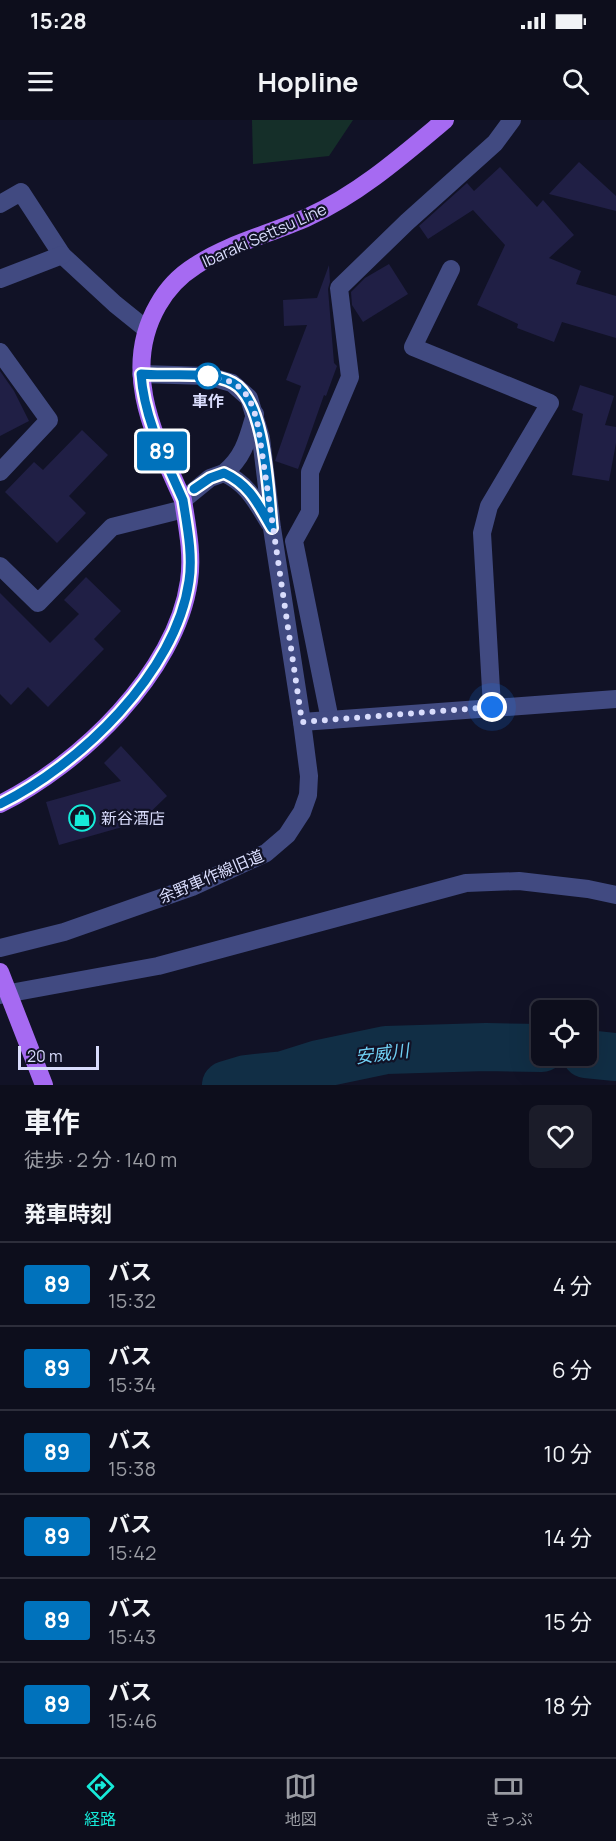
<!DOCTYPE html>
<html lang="ja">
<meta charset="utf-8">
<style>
:root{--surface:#0d0e1c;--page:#1b1c29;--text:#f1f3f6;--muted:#9a9ca3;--line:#2d2e3b;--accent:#16ebd9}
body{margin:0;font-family:Manrope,"Noto Sans JP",sans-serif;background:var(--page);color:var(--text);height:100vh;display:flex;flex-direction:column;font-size:22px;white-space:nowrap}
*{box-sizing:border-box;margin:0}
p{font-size:20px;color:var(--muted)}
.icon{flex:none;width:33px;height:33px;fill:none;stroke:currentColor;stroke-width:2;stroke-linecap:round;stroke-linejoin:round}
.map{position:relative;height:965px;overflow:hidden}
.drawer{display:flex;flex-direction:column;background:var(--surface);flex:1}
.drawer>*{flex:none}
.badge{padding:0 12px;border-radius:4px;font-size:21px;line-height:39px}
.buttons{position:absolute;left:531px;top:880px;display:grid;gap:12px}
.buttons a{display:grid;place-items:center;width:66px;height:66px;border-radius:9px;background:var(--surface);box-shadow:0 6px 24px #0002,0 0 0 2px var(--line);font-size:30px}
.scale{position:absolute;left:18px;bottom:15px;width:81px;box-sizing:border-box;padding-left:6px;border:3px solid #d9dcfc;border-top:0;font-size:16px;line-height:21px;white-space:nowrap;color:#d9dcfc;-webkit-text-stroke:4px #111226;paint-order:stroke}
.you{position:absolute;width:30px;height:30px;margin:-15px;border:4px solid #fff;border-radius:50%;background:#1a73e8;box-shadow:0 0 0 9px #1a73e833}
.map>.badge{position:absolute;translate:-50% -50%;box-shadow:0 0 0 3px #fff}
h2{padding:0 24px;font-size:22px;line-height:54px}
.round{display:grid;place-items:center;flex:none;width:63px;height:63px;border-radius:9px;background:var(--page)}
.overview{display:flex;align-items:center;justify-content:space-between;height:102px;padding:0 24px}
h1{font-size:28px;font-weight:700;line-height:45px}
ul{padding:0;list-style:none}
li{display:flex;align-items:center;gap:18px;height:84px;padding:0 24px;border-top:2px solid var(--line)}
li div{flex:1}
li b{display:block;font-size:22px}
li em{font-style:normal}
li .badge{min-width:66px;font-weight:700;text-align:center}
.status{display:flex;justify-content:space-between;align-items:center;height:42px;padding:0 30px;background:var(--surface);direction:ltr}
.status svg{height:16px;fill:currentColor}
header{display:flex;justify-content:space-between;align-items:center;height:78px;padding:0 24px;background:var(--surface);font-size:27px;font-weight:700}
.menu{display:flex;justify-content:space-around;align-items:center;height:84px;border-top:2px solid var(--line);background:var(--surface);font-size:16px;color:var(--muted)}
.menu a{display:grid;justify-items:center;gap:3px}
.menu .current{color:var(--accent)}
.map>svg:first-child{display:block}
</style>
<div class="status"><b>15:28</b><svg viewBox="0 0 49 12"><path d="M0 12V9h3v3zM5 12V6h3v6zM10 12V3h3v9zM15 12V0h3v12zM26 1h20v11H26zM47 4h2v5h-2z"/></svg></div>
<header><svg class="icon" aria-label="menu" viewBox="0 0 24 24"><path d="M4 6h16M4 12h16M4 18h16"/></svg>Hopline<svg class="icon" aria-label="search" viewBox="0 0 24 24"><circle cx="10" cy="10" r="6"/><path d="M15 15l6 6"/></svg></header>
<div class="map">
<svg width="616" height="965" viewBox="0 0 616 965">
<rect width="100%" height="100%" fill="#111226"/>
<path fill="#152f29" d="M 252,0 L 353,0 L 329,36 L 253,44 Z"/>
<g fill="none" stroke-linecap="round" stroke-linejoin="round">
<g stroke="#112e45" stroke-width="48">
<path d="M 586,934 L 616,937"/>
<path d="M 226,965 L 246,959 L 284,955 L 319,944 L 386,930 L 486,927 L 542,928"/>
</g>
</g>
<g fill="#201f45">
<path d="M 579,42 L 616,76 L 616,91 L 549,74 Z"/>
<path d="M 500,47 L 537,87 L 543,80 L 574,115 L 549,138 L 581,151 L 576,164 L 616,176 L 616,218 L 562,202 L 554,222 L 517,208 L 518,204 L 477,185 L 505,125 L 473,90 L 428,119 L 419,106 L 467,63 L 474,71 Z"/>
<path d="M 389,144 L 408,174 L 363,202 L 352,185 L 351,172 L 365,158 Z"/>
<path d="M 329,145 L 330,162 L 328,169 L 334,243 L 337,246 L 326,276 L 324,275 L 298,349 L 275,341 L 301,266 L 286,260 L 307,205 L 284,206 L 283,180 L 317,178 Z"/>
<path d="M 0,251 L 14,271 L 29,301 L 0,316 Z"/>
<path d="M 580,265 L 614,276 L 605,305 L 616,307 L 616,323 L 609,361 L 572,355 L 583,294 L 572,290 Z"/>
<path d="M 82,310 L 108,335 L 69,376 L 86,393 L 57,423 L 5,372 L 34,342 L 43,350 Z"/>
<path d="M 86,457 L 121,491 L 94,519 L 104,529 L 48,587 L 28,567 L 11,585 L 0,574 L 0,473 L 50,523 L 79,494 L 64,480 Z"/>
<path d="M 121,626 L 167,676 L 140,702 L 59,725 L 46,682 L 121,661 L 104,643 Z"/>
</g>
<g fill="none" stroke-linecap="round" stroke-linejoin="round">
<g stroke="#414a81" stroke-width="18">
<path d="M 0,84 L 21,72 L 62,135 L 115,184 L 146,209"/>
<path d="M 451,149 L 413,227 L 550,283 L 489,386 L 482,413 L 492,587"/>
<path d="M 0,159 L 62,135"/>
<path d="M 0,232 L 49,300 L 0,352"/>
<path d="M 224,353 C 244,337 248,318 255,294"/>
<path d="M 183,380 L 210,358 L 224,353 C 248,364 256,382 270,404"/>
<path d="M 0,446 L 38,483 L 112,407 L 184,389"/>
<path d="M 330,600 L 294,421 L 310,392 L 310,352 L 350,257 L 339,168 L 407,102 L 495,23 L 512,0"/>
<path d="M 302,602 L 616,579"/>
<path d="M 0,828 L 64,812 L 192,767 L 266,733 L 287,715 L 302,692 L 308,675 L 309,656 L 302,602 L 272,408 L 261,318 L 249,278 L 232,263 L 208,256 L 141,254"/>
<path d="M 0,875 L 158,846 L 466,763 L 519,761 L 588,769 L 616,775"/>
</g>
<path stroke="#a66af2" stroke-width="18" d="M 0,684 C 79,645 176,553 189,461 C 193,434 187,406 183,380 C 155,317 120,251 158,185 C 167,169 179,156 195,146 C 229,123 271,114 308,97 C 360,73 402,36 445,0"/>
<path stroke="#a66af2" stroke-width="18" d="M 0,852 L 44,965"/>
</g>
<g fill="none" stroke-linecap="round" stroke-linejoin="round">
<g stroke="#fff" stroke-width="14">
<path id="line" d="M 0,684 C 79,645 176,553 189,461 C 193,435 187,406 183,380 C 165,339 144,298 141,254 C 169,257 208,250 233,263 C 266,281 268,373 272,408 C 258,384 250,365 224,353 L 210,358 L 194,369"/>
</g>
<use href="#line" stroke="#0072bc" stroke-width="9"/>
<path stroke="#d9dcfc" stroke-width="6" stroke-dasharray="0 10.8" d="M 208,256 C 215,258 224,259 231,262 C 249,270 254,289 258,306 L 302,602 L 492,587"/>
</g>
<defs>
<g id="shop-ring" transform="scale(1.35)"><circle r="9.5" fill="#111226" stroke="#16ebd9" stroke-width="1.5"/><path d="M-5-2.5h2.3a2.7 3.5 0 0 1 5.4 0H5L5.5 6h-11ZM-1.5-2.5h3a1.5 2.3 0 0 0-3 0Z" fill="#16ebd9"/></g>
</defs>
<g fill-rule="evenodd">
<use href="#shop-ring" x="82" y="698"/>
</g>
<circle fill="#fff" stroke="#0072bc" stroke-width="3" cx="208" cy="256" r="12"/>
<g text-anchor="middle" stroke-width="4.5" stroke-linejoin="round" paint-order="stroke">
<g font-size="16" fill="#d9dcfc" stroke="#111226">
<text transform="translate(264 115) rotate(-24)" y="6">Ibaraki Settsu Line</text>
<text transform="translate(211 756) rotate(-23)" y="6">余野車作線旧道</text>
</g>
<g font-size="16" font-weight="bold" fill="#d9dcfc" stroke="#111226">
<text x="208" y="287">車作</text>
</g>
<g font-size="16" fill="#d9dcfc" stroke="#111226" text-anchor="start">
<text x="101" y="704">新谷酒店</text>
</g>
<g font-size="18" font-style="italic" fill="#70cff3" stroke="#111226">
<text transform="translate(382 934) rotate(-7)" y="6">安威川</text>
</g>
</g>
</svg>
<div class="buttons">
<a><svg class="icon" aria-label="locate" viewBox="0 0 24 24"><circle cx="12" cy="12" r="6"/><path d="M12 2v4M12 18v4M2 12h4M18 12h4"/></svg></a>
</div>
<div class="scale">20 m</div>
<div class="you" style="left:492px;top:587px"></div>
<b class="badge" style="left:162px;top:331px;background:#0072bc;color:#fff">89</b>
</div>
<section class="drawer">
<div class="overview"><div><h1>車作</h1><p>徒歩 · 2 分 · 140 m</p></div><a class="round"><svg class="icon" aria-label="heart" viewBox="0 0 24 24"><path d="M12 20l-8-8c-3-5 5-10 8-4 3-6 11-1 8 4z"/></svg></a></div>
<h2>発車時刻</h2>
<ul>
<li><span class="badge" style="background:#0072bc;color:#fff">89</span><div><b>バス</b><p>15:32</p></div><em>4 分</em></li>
<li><span class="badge" style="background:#0072bc;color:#fff">89</span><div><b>バス</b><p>15:34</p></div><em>6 分</em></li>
<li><span class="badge" style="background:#0072bc;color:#fff">89</span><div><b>バス</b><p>15:38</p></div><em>10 分</em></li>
<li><span class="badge" style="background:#0072bc;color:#fff">89</span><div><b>バス</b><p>15:42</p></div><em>14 分</em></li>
<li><span class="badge" style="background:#0072bc;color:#fff">89</span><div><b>バス</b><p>15:43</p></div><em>15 分</em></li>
<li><span class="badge" style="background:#0072bc;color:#fff">89</span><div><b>バス</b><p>15:46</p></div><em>18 分</em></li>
</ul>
</section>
<nav class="menu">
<a class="current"><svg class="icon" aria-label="directions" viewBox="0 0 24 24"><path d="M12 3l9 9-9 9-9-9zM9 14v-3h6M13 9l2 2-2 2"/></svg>経路</a>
<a><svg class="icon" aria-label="map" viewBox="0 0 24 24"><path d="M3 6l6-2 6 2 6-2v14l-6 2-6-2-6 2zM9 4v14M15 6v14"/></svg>地図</a>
<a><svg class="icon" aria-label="tickets" viewBox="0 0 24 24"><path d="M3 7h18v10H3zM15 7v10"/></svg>きっぷ</a>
</nav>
